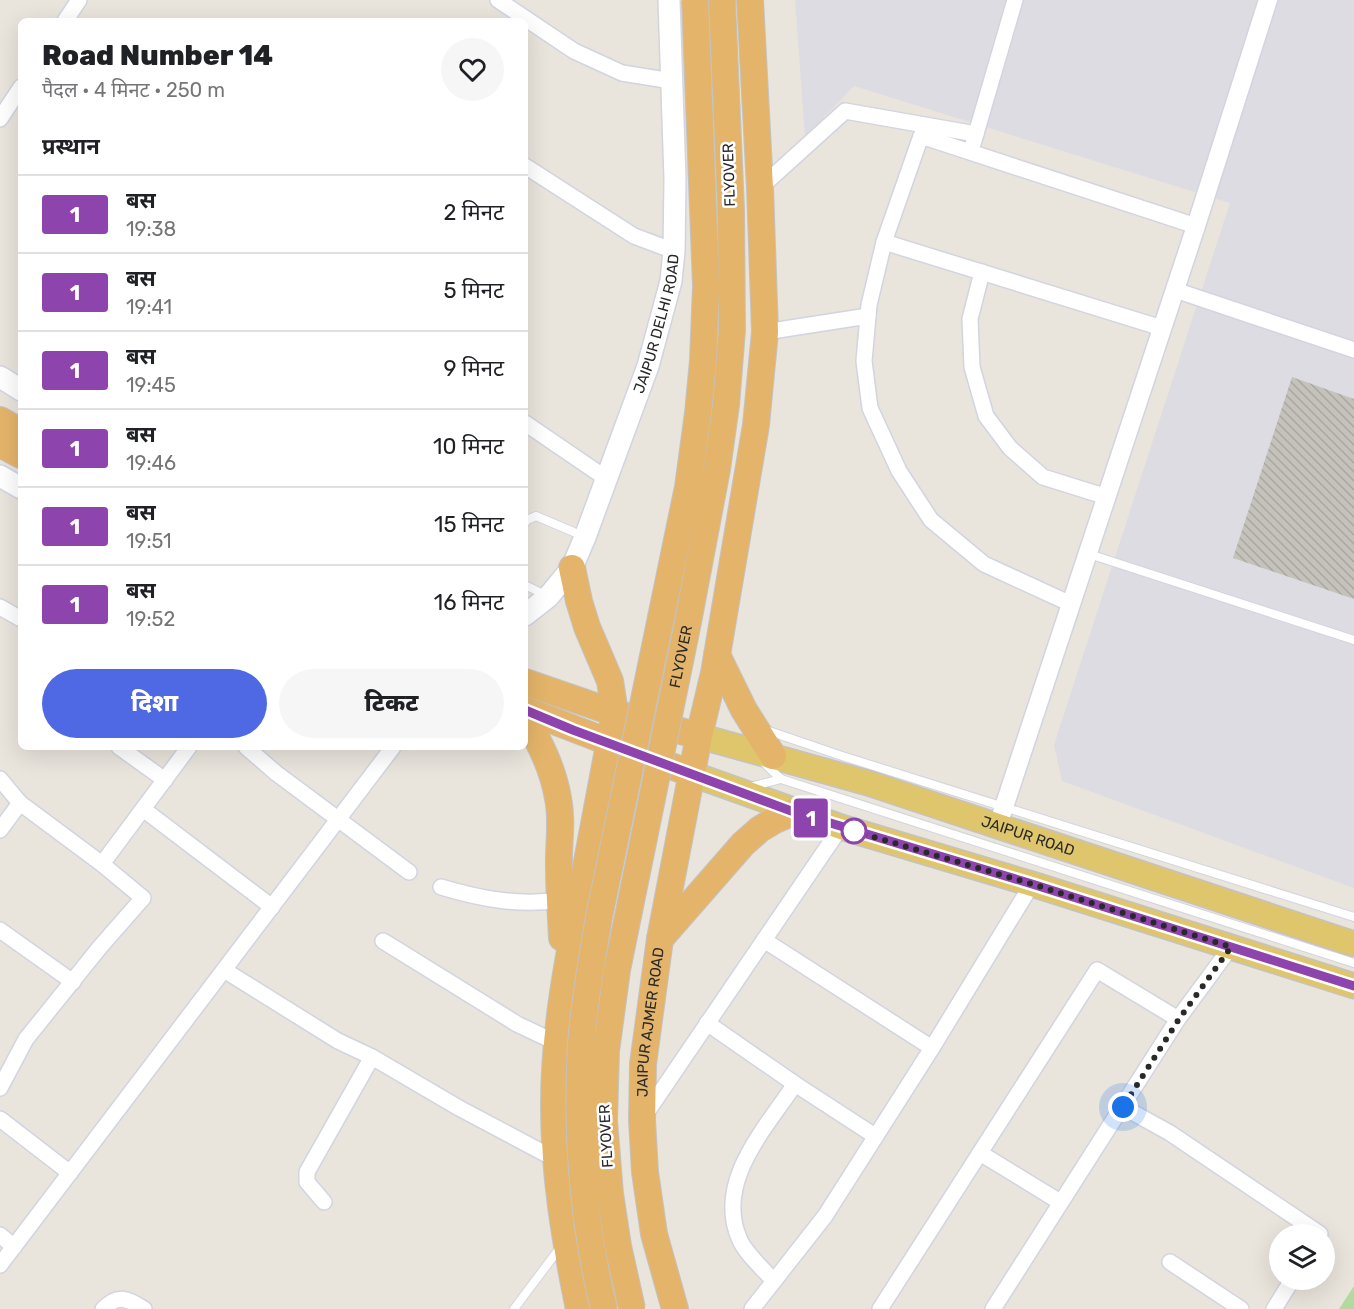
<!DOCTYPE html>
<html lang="hi">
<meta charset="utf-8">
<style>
:root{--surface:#fff;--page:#f6f6f6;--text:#202124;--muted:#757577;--line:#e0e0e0;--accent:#4f68e3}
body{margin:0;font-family:Rubik,"Noto Sans Devanagari",sans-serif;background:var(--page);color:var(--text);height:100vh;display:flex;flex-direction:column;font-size:22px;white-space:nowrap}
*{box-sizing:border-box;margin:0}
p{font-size:20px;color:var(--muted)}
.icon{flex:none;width:33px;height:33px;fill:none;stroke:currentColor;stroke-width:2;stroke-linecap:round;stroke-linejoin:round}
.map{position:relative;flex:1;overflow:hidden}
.panel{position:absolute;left:18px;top:18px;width:510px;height:732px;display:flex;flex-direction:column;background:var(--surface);border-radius:9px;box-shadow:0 6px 24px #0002}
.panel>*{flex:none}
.badge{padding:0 12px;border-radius:4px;font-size:21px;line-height:39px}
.tools{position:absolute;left:1269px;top:1224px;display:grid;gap:12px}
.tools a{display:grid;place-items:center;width:66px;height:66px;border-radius:50%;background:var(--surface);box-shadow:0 6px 24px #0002;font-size:30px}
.you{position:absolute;width:30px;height:30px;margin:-15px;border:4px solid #fff;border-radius:50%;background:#1a73e8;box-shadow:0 0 0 9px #1a73e833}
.map>.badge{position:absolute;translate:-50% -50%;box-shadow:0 0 0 3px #fff}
h2{padding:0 24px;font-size:22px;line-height:54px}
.round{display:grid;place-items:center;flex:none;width:63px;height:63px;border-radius:32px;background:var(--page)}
.headline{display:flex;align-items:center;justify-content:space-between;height:102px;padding:0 24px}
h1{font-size:28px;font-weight:800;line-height:45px}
.cta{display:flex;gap:12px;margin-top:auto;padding:12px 24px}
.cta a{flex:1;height:69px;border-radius:36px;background:var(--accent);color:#fff;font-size:24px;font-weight:800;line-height:69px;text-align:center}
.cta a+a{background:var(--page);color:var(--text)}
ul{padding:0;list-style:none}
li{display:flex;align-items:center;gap:18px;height:78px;padding:0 24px;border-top:2px solid var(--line)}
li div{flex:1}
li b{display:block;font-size:22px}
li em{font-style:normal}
li .badge{min-width:66px;font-weight:700;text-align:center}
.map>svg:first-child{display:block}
</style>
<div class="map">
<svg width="1354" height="1309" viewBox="0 0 1354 1309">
<defs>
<pattern id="park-tufts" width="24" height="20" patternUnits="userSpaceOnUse" patternTransform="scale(1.5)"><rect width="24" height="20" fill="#b2da9f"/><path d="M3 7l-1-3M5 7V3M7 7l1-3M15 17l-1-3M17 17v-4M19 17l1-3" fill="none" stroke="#99bb89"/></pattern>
<pattern id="building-back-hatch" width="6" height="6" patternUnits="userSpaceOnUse" patternTransform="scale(1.5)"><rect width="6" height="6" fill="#c5c2bb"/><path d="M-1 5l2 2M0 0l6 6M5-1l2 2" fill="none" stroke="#a9a7a1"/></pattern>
</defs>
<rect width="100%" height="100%" fill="#e9e4dc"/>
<path fill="#dedce3" d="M 795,0 L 1354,0 L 1354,888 L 1062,781 L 1054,745 L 1230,203 L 854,86 L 805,137 Z"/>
<path fill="url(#park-tufts)" d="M 1354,1286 L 1354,1309 L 1339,1309 Z"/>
<path fill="url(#building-back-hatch)" d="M 1292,377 L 1354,399 L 1354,599 L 1233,558 Z"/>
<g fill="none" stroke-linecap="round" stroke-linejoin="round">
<g stroke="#d2d4e0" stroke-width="10">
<g id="service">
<path d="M 525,523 L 527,520 L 536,516 L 583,536"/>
<path d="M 1089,554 L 1354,640"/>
<path d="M 525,585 L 547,596"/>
<path d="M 763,729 L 842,756 L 1354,917"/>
<path d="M 762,761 L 781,779 L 1354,963"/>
<path d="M 750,787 L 781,779"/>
<path d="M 514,1309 L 562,1245"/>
</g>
</g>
<g stroke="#d2d4e0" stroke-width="18">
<g id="minor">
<path d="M 498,0 L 574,51 L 622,73 L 672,81"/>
<path d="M 65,21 L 79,0"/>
<path d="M 0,119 L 21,87"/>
<path d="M 973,144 L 1015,0"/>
<path d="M 525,166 L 634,236 L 674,251"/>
<path d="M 760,188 L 845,111 L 976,134"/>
<path d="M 884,242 L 869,305 L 864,361 L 870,408 L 899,471 L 931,520 L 984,564 L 1071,604"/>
<path d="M 982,272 L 970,319 L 972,367 L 986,416 L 1010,448 L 1043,477 L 1107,497"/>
<path d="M 1175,290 L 1354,350"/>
<path d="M 1162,328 L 884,242 L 921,136 L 1196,226"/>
<path d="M 765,332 L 868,316"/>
<path d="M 525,423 L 607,479"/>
<path d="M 0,607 L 21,619"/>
<path d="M 119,747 L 165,780"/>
<path d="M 246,747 L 276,773 L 409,872"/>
<path d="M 0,779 L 20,803 L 102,864"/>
<path d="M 143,809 L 272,907"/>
<path d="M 0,830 L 20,803"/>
<path d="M 441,887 C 481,899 519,906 560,900"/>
<path d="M 0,930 L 73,982"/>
<path d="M 764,940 L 932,1048"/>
<path d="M 383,941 L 517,1024 L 557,1043"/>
<path d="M 224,970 L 338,1041 L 372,1057 L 459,1108 L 555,1159"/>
<path d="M 1178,1019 L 1231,947"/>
<path d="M 707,1023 L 795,1084 L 875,1136"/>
<path d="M 0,1088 L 26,1039 L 100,947 L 143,898 L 102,864 L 189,747"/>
<path d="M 1123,1107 L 1170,1133 L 1320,1234"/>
<path d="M 643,1118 L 841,827"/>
<path d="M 0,1119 L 70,1173"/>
<path d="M 980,1153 L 1060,1202"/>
<path d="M 324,1202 L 307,1182 L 307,1172 L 372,1057"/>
<path d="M 0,1235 L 14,1247"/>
<path d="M 1170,1262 L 1241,1309"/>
<path d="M 0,1265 L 393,747"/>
<path d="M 774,1281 C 764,1270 744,1252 739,1238 C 715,1181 766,1128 795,1084"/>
<path d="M 103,1309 C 119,1293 127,1299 144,1309"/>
<path d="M 752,1309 L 825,1216 L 932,1048 L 1032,884"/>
<path d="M 880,1309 L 1097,970 L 1178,1019 L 993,1309"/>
<path d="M 1274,1309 L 1292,1280"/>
</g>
</g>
<g stroke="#d2d4e0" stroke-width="21">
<path id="tertiary" d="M 998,825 L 1196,226 L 1268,0"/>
</g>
<g stroke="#d2d4e0" stroke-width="24">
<g id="secondary">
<path d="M 0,377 L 21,390"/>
<path d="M 0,476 L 21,488"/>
<path id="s1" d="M 525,615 L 548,597 L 572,568 L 585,537 L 648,366 L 671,281 L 674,251 L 675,179 L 669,0"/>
</g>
</g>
<g stroke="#c3c3c3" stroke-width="27">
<g id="primary">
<path id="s2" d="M 699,736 L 868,783 L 1354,944"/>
<path d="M 692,774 L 841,827 L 1032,884 L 1354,986"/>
</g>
</g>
<g stroke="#c3c3c3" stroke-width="28">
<g id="trunk">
<path d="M 0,420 L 21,432"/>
<path d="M 0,444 L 21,455"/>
<path d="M 572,568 L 579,601 L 587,627 L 610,681 L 615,713 C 604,773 592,833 581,893 C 567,963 554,1033 554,1105 C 554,1175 565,1241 579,1309"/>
<path d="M 717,655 L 744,710 L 773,756"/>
<path d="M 525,682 L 615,713 L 699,736"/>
<path d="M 525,710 L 692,774"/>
<path d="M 525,717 C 540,743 553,769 558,798 C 563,822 558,845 559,868 C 559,892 561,915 562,938"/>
<path d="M 660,939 L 743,844 L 760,829 L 775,820 L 794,812"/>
<path id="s3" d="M 675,1309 L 654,1234 L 645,1172 L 642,1120 L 643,1064 L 660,939 L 699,736 L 714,673 L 756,425 L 765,332 L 760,188 L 750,0"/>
</g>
</g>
<use href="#service" stroke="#fff" stroke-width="8"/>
<use href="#minor" stroke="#fff" stroke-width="15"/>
<use href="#tertiary" stroke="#fff" stroke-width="18"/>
<use href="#secondary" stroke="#fff" stroke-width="21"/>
<use href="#primary" stroke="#dfc66c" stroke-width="24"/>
<use href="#trunk" stroke="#e4b46a" stroke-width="26"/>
<g stroke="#c3c3c3" stroke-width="28" stroke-linecap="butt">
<g id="trunk-bridge">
<path d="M 604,1309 C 583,1223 576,1133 581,1045 C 584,1002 592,959 599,917 L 688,487 L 698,413 L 703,361 L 706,286 L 695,0"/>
<path id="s4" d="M 632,1309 L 618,1246 L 610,1194 L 604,1121 L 606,1051 L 617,970 L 688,622 L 717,469 L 726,405 L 732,330 L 731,210 L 722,0"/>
</g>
</g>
<use href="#trunk-bridge" stroke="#e4b46a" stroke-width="26"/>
</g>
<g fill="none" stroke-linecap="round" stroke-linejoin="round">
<g stroke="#fff" stroke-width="14">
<path id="line" d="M 525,710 L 573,730 L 794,812 L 1032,884 L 1354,986"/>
</g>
<use href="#line" stroke="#8e44ad" stroke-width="9"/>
<path stroke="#292929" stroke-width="6" stroke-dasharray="0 10.8" d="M 854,831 L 1032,884 L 1231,947 L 1179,1019 L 1123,1107"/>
</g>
<circle fill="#fff" stroke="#8e44ad" stroke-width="3" cx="854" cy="831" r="12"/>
<g text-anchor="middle" stroke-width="5" stroke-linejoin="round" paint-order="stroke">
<g font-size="15" fill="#292929" stroke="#fff">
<text transform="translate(729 175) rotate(-92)" y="5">FLYOVER</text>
<text dy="5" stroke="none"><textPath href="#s1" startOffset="326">JAIPUR DELHI ROAD</textPath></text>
<text dy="5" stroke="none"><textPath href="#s4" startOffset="662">FLYOVER</textPath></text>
<text dy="5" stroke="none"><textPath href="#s2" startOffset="344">JAIPUR ROAD</textPath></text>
<text dy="5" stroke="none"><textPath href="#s3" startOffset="291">JAIPUR AJMER ROAD</textPath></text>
<text transform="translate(606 1136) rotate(-93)" y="5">FLYOVER</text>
</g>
</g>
</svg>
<div class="tools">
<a><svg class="icon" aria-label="layers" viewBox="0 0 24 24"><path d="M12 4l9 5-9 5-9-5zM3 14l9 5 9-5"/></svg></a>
</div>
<div class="you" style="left:1123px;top:1107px"></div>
<b class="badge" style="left:811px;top:818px;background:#8e44ad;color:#fff">1</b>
<section class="panel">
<div class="headline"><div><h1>Road Number 14</h1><p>पैदल · 4 मिनट · 250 m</p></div><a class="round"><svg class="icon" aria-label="heart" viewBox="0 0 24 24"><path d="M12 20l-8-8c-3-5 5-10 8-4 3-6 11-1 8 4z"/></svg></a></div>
<h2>प्रस्थान</h2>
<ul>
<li><span class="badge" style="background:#8e44ad;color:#fff">1</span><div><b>बस</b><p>19:38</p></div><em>2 मिनट</em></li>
<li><span class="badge" style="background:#8e44ad;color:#fff">1</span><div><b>बस</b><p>19:41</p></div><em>5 मिनट</em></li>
<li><span class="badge" style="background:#8e44ad;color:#fff">1</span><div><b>बस</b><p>19:45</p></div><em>9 मिनट</em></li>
<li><span class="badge" style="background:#8e44ad;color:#fff">1</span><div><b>बस</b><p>19:46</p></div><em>10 मिनट</em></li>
<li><span class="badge" style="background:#8e44ad;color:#fff">1</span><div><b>बस</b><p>19:51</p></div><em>15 मिनट</em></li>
<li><span class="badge" style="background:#8e44ad;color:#fff">1</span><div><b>बस</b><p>19:52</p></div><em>16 मिनट</em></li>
</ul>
<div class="cta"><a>दिशा</a><a>टिकट</a></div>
</section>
</div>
